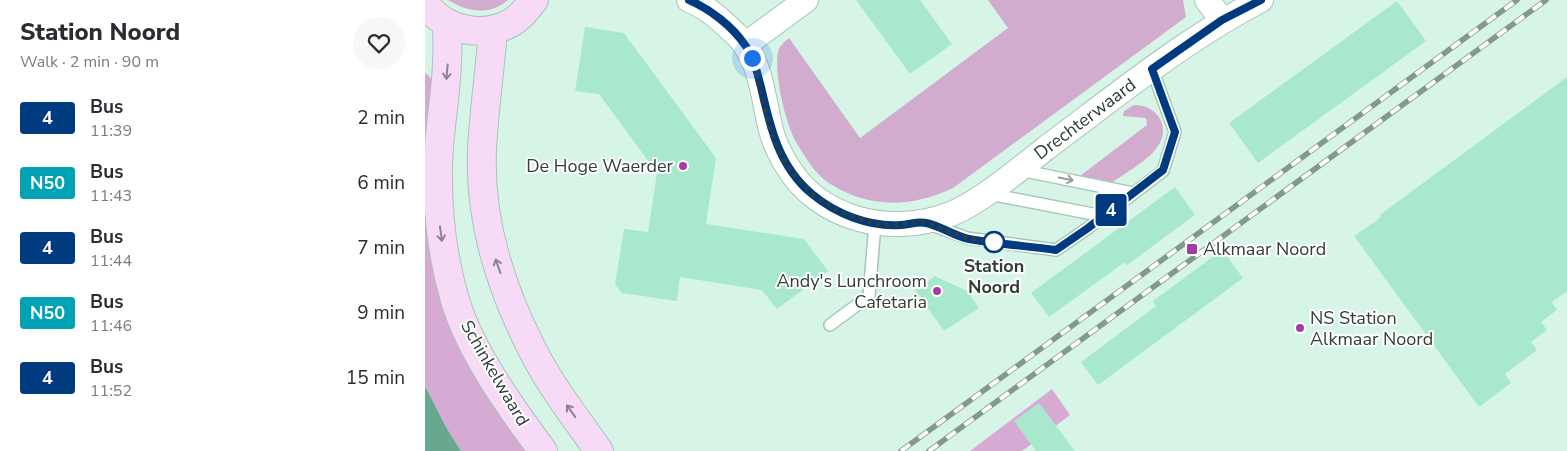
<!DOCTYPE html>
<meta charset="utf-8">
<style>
:root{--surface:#fff;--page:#f7f7f7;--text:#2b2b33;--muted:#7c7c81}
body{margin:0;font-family:"Nunito Sans",sans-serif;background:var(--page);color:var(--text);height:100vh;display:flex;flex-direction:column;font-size:19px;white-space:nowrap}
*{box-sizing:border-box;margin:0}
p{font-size:16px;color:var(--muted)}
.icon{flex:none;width:28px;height:28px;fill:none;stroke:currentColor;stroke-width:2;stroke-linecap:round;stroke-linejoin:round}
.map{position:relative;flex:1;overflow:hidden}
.details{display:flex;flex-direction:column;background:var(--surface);width:425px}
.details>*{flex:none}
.badge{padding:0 10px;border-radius:4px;font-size:18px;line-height:32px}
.you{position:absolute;width:25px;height:25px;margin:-12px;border:4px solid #fff;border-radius:50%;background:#1a73e8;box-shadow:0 0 0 8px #1a73e833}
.map>.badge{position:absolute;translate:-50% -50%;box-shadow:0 0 0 2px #fff}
.round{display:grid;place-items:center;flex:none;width:52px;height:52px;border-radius:26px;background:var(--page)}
.summary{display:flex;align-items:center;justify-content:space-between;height:85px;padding:0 20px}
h1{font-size:24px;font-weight:800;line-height:38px}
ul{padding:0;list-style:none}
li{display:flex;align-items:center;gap:15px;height:65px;padding:0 20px}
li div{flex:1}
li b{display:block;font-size:19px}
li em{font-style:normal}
li .badge{min-width:55px;font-weight:700;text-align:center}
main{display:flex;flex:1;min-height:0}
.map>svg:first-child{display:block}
</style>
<main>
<section class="details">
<div class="summary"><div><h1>Station Noord</h1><p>Walk · 2 min · 90 m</p></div><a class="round"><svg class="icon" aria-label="heart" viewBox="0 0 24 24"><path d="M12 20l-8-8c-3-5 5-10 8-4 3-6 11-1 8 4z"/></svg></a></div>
<ul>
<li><span class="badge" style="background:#003b80;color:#fff">4</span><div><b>Bus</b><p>11:39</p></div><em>2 min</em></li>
<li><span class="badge" style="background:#00a3b4;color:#fff">N50</span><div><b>Bus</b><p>11:43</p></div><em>6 min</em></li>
<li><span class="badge" style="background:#003b80;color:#fff">4</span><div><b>Bus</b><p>11:44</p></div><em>7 min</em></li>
<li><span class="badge" style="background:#00a3b4;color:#fff">N50</span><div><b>Bus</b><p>11:46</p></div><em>9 min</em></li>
<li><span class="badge" style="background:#003b80;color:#fff">4</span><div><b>Bus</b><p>11:52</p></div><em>15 min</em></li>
</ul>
</section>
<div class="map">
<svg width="1142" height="451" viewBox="0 0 1142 451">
<rect width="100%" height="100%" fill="#d6f5e7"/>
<g fill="#d1acce">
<path d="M 23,0 L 83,0 C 65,16 42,12 23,0 Z"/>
<path d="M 563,0 L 758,0 L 761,17 L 528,188 C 488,207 446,209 407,185 C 391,176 380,157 371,142 C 360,122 349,74 353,52 C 355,45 359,42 364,38 L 435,138 L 583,28 Z"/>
<path d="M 709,105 C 720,105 729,109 735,119 C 750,148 707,168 688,182 L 655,176 L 722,125 L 721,118 L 698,116 L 699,111 Z"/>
</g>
<g fill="#d7aad4">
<path d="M 0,72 L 10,83 L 6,233 L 109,451 L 36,451 L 21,427 L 0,386 Z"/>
<path d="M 627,389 L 645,415 L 597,451 L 545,451 Z"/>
</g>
<path fill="#68a88e" d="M 0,386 L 21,427 L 36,451 L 0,451 Z"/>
<g fill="#a8e9ce">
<path d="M 431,0 L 495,0 L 527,44 L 485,74 Z"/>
<path d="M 972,1 L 1001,41 L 833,163 L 804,123 Z"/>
<path d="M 160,27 L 199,33 L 291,158 L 281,224 L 379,239 L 403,271 L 352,309 L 337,290 L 255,277 L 252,301 L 197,293 L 190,284 L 199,229 L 223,232 L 232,173 L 174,94 L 150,91 Z"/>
<path d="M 1142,77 L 1142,291 L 1127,302 L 1132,310 L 1116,322 L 1122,330 L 1106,342 L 1112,350 L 1080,374 L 1086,383 L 1054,407 L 929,236 L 955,218 L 956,214 Z"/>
<path d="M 750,187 L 770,215 L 702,265 L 700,262 L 624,317 L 606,293 Z"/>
<path d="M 797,250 L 818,278 L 673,385 L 656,362 L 731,306 L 728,301 Z"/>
<path d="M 510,276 L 542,291 L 554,308 L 519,331 L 490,290 Z"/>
<path d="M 614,403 L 650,451 L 611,451 L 589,421 Z"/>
</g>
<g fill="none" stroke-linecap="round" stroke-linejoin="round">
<g stroke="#a7c5b8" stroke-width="14">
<g id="lane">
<path d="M 595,170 L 708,193"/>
<path d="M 564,194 L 678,216"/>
<path d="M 504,224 L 542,238 L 631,250 L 663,228 L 738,171 L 750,132 L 727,69"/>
<path d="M 405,325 L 444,296 L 450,224"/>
</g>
</g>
<g stroke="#a7c5b8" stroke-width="26">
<g id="street">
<path d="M 264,0 C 279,6 291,15 302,26 C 308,32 316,38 320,45 C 337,69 339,103 346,130 C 349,142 355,154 361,164 C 394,221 466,236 523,215 C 552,205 596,168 621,148 C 691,96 759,40 836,0"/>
<path d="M 782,0 L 797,20"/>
<path d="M 320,45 L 381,0"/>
</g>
</g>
<g stroke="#a7c5b8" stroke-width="30">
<g id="secondary">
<path d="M 0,3 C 18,30 55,38 84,24 C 94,19 102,9 109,0"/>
<path d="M 22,24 C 22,36 23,49 22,62 C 21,96 14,130 13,164 C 12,210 17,256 30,300 C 45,351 86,408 118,451"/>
<path d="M 68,30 C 65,70 59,110 57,150 C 54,219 75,286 106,347 C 124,384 150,417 174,451"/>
</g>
</g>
<use href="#lane" stroke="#fff" stroke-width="11"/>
<use href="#street" stroke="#fff" stroke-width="24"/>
<use href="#secondary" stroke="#f7dbf6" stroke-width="28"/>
<g stroke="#83988f" stroke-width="5.5">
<g id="rail">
<path d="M 476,451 L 1092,0"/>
<path d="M 504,451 L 1121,0"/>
</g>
</g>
<use href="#rail" stroke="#fff" stroke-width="4" stroke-dasharray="11" stroke-linecap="butt"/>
</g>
<defs><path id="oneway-shaft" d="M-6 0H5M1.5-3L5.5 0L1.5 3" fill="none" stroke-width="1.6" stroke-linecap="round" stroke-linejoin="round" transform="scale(1.25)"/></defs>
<g stroke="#8a848e">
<use href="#oneway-shaft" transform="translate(22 72) rotate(95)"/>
<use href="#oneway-shaft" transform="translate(16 234) rotate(82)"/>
<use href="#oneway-shaft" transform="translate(73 266) rotate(-109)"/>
<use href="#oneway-shaft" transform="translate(146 411) rotate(-125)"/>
</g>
<use stroke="#989e9c" href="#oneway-shaft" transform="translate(641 179) rotate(11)"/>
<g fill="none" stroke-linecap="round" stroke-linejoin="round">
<g stroke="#fff" stroke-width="11">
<path id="line" d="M 264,0 C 285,9 307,26 320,45 C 329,56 332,73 336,87 C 345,127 354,167 387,194 C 411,214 444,227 475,225 C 483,225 493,221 501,223 C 516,226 529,236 544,239 C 572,244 602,246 631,250 L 663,228 L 738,170 L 750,132 L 727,69 L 797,20 L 836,0"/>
</g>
<use href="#line" stroke="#003b80" stroke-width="8"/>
<path stroke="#313d38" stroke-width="5" stroke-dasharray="0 9" d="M 327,58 L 346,132 L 354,151 L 363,167 L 387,194 L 411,210 L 450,224 L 474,225 L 500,222 L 542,238 L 574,243 L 569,242"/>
</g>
<g fill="#a33da2" stroke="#fff" stroke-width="2">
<circle cx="258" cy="166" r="5"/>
<rect x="761" y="243" width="12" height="12" rx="2.5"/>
<circle cx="512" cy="291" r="5"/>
<circle cx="875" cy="328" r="5"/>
</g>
<circle fill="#fff" stroke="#003b80" stroke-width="2.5" cx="569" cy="242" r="10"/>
<g text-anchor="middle" stroke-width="4" stroke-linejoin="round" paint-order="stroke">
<g font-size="18" fill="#313d38" stroke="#fff">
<text transform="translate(660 119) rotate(-37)" y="6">Drechterwaard</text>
<text transform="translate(70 373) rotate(60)" y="6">Schinkelwaard</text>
</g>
<g font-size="18" fill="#313d38" stroke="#fff" text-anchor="end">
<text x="248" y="172">De Hoge Waerder</text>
<text x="778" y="255" text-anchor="start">Alkmaar Noord</text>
<text x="502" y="287">Andy's Lunchroom<tspan x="502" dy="21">Cafetaria</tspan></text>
<text x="885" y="324" text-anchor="start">NS Station<tspan x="885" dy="21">Alkmaar Noord</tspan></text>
</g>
<g font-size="18" font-weight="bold" fill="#313d38" stroke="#fff">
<text x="569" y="272">Station<tspan x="569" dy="21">Noord</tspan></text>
</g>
</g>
</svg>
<div class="you" style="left:327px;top:58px"></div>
<b class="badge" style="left:686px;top:210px;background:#003b80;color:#fff">4</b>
</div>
</main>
